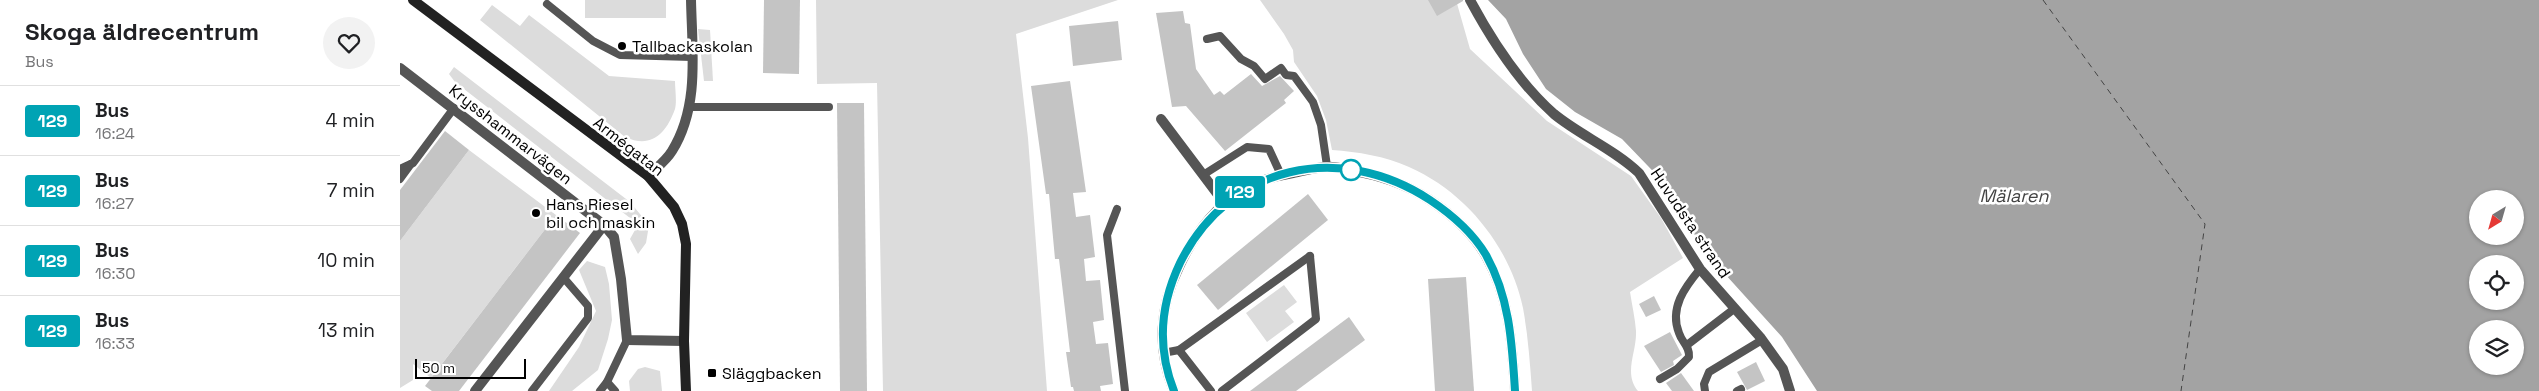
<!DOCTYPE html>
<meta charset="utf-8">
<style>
:root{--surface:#fff;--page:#f2f2f2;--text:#202124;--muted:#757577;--line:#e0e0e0}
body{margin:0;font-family:"Space Grotesk",sans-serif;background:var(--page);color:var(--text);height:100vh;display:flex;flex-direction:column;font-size:19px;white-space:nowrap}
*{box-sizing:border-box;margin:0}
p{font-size:16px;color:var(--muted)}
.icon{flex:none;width:28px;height:28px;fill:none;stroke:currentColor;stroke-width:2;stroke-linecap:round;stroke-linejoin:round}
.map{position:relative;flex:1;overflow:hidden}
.panel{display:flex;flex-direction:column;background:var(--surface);width:400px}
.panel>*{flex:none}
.badge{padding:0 10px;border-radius:4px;font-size:18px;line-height:32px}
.needle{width:32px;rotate:217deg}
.fabs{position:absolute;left:2069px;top:190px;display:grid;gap:10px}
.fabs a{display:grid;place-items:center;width:55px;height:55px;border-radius:50%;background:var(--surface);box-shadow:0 1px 4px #0004;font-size:25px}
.scale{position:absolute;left:15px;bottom:12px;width:111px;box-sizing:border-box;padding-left:5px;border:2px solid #000;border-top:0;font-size:14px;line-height:18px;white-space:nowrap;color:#000;-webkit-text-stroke:4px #fff;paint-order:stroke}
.map>.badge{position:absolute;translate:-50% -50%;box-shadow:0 0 0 2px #fff}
.round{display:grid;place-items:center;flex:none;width:52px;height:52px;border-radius:26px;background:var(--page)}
.headline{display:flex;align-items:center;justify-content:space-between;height:85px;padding:0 25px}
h1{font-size:24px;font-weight:700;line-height:38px}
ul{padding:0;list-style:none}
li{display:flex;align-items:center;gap:15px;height:70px;padding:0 25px;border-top:1px solid var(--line)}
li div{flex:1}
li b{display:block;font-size:19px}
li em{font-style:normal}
li .badge{min-width:55px;font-weight:700;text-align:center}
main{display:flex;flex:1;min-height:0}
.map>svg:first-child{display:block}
</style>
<main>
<section class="panel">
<div class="headline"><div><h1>Skoga äldrecentrum</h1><p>Bus</p></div><a class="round"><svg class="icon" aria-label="heart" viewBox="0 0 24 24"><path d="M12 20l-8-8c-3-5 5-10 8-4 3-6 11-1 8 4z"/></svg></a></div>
<ul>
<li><span class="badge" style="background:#00a3b4;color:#fff">129</span><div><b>Bus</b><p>16:24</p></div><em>4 min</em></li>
<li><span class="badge" style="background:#00a3b4;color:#fff">129</span><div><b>Bus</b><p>16:27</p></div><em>7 min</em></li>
<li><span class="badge" style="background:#00a3b4;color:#fff">129</span><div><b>Bus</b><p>16:30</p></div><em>10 min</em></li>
<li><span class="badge" style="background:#00a3b4;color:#fff">129</span><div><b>Bus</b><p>16:33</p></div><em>13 min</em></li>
</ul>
</section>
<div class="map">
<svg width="2139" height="391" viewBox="0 0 2139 391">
<rect width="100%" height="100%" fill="#fff"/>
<g fill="#dcdcdc">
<rect x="185" y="0" width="81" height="18"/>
<path d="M 416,0 L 718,0 L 616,34 L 628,138 L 647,391 L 483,391 L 477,83 L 417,84 Z"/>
<path d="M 860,0 L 1056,0 L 1070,49 L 1147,121 L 1231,176 L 1261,218 L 1283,258 L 1230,292 C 1232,305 1235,318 1236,331 C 1237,352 1223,373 1238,391 L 1132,391 C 1130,363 1128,335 1123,308 C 1110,247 1066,192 1009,167 C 985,156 958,152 932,150 L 926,120 L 917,96 L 894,62 L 893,50 L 884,34 Z"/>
<path d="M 92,5 L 120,26 L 129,15 L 209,76 L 275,81 C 275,89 277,101 275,109 C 266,134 251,149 225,137 L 80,20 Z"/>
<path d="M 298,29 L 310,30 L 313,81 L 304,81 Z"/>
<path d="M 54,67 L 230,202 L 249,225 L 246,243 L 238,254 L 230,239 L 235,230 L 226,223 L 230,218 L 55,82 L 49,74 Z"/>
<path d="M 69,150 L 156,215 L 31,378 L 13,364 L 13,380 L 0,388 L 0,241 Z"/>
<path d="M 187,261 L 205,267 L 209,284 L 212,320 L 208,339 L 198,370 L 172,391 L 149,391 L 179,347 L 196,311 L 179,270 Z"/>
<path d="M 884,285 L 897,302 L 885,311 L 894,322 L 867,342 L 846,313 Z"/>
<path d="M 245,367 L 260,371 L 262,391 L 230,391 L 229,381 L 238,369 Z"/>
</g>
<path fill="#a3a3a3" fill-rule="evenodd" d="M 1088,0 L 2139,0 L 2139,391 L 1417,391 L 1382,337 L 1315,263 L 1289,227 L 1273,192 L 1222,139 L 1175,112 L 1146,89 L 1123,54 L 1106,19 ZM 2078,199 L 2115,199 L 2115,236 L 2078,236 ZM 2078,264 L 2115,264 L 2115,301 L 2078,301 ZM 2078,329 L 2115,329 L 2115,366 L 2078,366 Z"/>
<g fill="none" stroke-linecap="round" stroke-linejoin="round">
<path stroke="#444" stroke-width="1" stroke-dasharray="6 5" stroke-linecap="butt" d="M 1643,0 L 1805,224 L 1781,391"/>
</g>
<g fill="#c4c4c4">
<path d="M 364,0 L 400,0 L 399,74 L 363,73 Z"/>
<path d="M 1028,0 L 1063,0 L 1063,1 L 1037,16 Z"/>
<path d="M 783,11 L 785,23 L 790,24 L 796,69 L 814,95 L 820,91 L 824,95 L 851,74 L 862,86 L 880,76 L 894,91 L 884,100 L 886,103 L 825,151 L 786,106 L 772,107 L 756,13 Z"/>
<path d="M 718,21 L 722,60 L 673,66 L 669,26 Z"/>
<path d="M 670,81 L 686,192 L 673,193 L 676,217 L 690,215 L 695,257 L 684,259 L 686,281 L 700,280 L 704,320 L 693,322 L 696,344 L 708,343 L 713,384 L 700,386 L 701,391 L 674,391 L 673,387 L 671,387 L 666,352 L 670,352 L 659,259 L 655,259 L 649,194 L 646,194 L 631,86 Z"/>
<path d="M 437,103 L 464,103 L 467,391 L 440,391 Z"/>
<path d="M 45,131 L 69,150 L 0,241 L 0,190 Z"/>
<path d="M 908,194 L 928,220 L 818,310 L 797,285 Z"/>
<path d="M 156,215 L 180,233 L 59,391 L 32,391 L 25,386 Z"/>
<path d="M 1066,277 L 1074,391 L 1035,391 L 1028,279 Z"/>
<path d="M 1254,296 L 1261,310 L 1246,317 L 1239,304 Z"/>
<path d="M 949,317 L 965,340 L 896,391 L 850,391 Z"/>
<path d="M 1270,332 L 1282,355 L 1273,361 L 1274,365 L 1261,372 L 1244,346 Z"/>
<path d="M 1356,362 L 1365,381 L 1347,390 L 1337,372 Z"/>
<path d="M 1281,373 L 1294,391 L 1272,391 L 1266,383 Z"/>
</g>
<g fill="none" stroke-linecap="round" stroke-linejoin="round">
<g stroke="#555" stroke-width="8">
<path d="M 147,4 L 193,41 L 220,55 L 292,57"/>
<path d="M 807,39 L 820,36 L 841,59 L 854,66 L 865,79 L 881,68 L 886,75 L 894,76 L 913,102 L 921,125 L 927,166"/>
<path d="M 290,107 L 429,107"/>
<path d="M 0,169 L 13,163 L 54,108"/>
<path d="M 803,175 L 847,147 L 869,149 L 881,175"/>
<path d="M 0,179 L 11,164"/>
<path d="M 717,209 L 707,235 L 725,391"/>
<path d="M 1287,345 L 1334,309"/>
<path d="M 779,350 L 811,391"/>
<path d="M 763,353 L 779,350 L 910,256"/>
<path d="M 1260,379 L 1277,369 L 1289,357 C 1290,346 1282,343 1279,333 C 1269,308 1285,287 1300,269"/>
<path d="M 207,382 L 215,391"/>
<path d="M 132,391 L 188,318 L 188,306 L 163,277"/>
<path d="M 200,391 L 207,382 L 227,340"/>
<path d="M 822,391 L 916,319 L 910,256"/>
<path d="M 1305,391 L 1304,384 L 1309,372 L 1362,340"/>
<path d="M 1337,391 L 1341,389"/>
</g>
<g stroke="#555" stroke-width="10">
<path d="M 1070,0 C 1092,41 1119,83 1154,114 C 1181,136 1214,149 1239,173 L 1300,269 L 1360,337 L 1383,369 L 1390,391"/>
<path d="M 0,68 L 204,225 L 214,237 L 221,279 L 227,340 L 284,341"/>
<path d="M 761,119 L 825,204"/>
<path d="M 248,176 C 255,169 266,161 272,151 C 300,106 292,51 291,0"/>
<path d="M 75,391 L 204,225"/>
<path d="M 774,391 C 757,350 759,307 779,267 C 793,236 814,208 843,190 C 858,180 876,176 893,173 C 904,171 916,167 927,167 C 934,166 942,169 949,170 C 979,175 1004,183 1030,200 C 1051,214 1073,233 1086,256 C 1110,298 1112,344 1115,391"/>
</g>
<path stroke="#222" stroke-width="10" d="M 13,0 L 248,176 L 274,207 L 282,224 L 286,244 L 284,341 L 286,391"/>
</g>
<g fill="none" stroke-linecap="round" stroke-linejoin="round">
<g stroke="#fff" stroke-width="11">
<path id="line" d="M 774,391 C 757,348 760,305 780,263 C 829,164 940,141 1030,200 C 1051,214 1073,233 1086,255 C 1110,298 1112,344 1115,391"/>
</g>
<use href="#line" stroke="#00a3b4" stroke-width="8"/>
</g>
<g fill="#000" stroke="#fff" stroke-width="2">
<circle cx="222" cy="46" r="5"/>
<circle cx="136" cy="213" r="5"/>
<rect x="307" y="368" width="10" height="10" rx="2.5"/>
</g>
<circle fill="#fff" stroke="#00a3b4" stroke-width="2.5" cx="951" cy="170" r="10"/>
<g text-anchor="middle" stroke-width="5" stroke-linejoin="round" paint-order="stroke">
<g font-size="16" fill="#000" stroke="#fff" text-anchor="start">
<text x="232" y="52">Tallbackaskolan</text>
<text x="146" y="210">Hans Riesel<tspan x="146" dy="18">bil och maskin</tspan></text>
<text x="322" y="379">Släggbacken</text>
</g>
<g font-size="16" fill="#000" stroke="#fff">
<text transform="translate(111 134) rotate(38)" y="6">Krysshammarvägen</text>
<text transform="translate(229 146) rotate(38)" y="6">Armégatan</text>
<text transform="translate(1291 223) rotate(56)" y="6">Huvudsta strand</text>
</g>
<g font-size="18" font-style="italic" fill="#444" stroke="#fff">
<text x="1614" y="202">Mälaren</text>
</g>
</g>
</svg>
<div class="fabs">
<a><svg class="needle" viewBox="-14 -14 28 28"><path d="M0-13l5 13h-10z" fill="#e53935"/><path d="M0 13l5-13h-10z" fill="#757577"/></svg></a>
<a><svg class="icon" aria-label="locate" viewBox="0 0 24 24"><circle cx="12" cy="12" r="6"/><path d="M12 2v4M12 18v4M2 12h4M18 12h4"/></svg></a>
<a><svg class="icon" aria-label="layers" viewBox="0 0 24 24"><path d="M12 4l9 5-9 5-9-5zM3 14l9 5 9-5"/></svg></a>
</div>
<div class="scale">50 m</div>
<b class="badge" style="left:840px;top:192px;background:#00a3b4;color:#fff">129</b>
</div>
</main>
